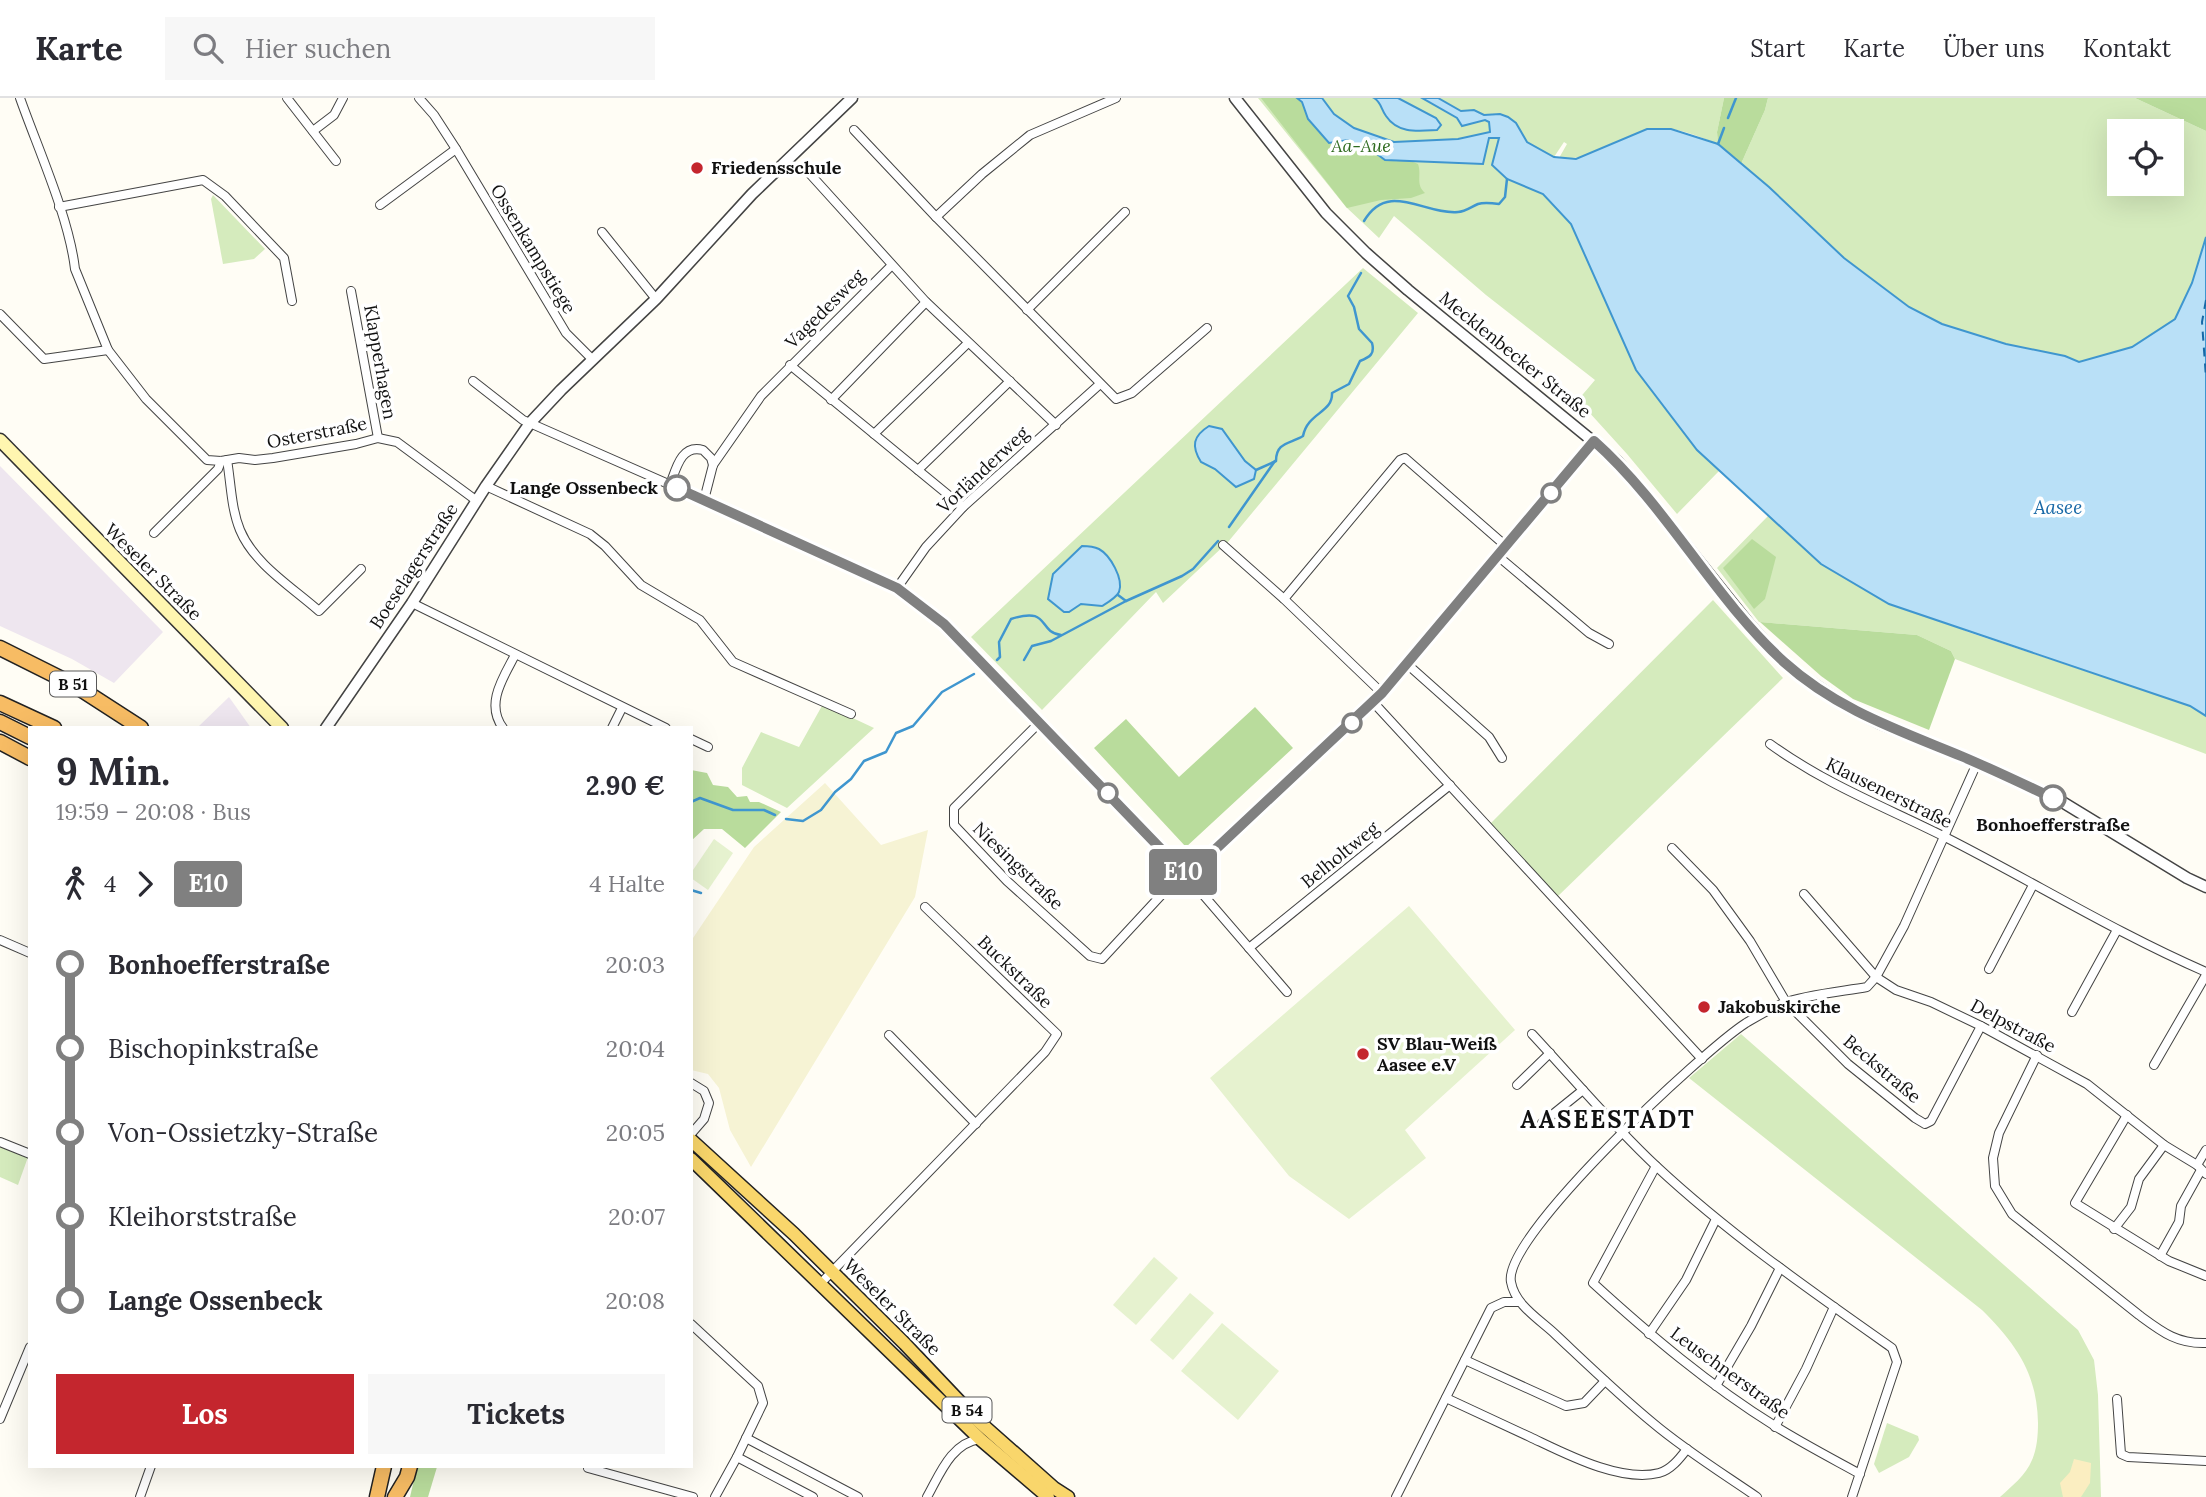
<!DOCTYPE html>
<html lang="de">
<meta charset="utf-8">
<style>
:root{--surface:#fff;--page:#f7f7f7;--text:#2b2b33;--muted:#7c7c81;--line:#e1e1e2;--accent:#c4262e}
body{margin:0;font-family:Lora,serif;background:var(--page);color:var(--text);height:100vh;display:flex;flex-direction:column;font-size:26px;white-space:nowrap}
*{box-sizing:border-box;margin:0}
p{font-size:23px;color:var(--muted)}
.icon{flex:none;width:38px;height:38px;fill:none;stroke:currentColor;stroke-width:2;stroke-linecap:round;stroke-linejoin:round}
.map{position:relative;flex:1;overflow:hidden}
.drawer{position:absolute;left:28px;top:628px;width:665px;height:742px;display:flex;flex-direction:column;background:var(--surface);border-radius:0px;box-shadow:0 7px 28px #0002}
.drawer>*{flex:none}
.badge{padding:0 14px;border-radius:5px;font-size:24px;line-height:46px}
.buttons{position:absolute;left:2107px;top:21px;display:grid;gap:14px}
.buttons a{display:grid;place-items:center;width:77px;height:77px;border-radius:0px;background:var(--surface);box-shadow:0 7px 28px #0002;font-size:35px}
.map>.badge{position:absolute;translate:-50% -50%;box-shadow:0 0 0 4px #fff}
.legs{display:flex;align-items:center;gap:10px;height:77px;padding:0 28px;font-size:23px}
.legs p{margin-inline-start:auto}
.headline{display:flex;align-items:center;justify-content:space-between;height:119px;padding:0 28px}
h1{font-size:38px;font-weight:700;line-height:52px}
.primary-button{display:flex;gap:14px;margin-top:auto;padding:14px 28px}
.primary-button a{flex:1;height:80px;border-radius:0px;background:var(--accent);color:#fff;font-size:28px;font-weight:700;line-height:80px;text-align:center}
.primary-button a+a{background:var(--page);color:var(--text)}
ul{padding:0 28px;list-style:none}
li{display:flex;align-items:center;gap:24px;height:84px;font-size:26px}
li i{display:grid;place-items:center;width:10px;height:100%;margin:0 9px;background:currentColor}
li i::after{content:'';width:18px;height:18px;margin:-9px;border:5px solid;border-radius:50%;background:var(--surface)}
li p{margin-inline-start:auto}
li:first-child i{background:linear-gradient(#0000 50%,currentColor 0)}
li:last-child i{background:linear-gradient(currentColor 50%,#0000 0)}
header{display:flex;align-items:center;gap:42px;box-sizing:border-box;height:98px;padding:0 35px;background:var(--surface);border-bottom:2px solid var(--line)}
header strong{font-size:33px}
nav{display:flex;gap:38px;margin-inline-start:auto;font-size:24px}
.search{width:490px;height:63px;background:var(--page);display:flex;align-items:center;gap:18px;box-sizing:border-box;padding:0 24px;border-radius:0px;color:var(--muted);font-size:26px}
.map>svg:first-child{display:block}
</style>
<header>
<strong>Karte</strong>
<div class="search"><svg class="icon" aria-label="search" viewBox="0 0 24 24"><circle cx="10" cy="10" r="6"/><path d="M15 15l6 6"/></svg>Hier suchen</div>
<nav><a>Start</a><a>Karte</a><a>Über uns</a><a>Kontakt</a></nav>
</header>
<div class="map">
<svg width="2206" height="1399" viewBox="0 0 2206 1399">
<rect width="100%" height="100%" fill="#fffdf5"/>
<g fill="#eee6ef">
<path d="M 0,368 L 163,534 L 114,585 L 72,561 L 0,528 Z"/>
<path d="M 229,599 L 251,630 L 197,630 Z"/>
</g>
<path fill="#f6f3d4" d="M 825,685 L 881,747 L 928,732 L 915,799 L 751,1069 L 730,1032 L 719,990 L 708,976 L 691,972 L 691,843 L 754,749 Z"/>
<g fill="#d5ebbd" fill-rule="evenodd">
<path d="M 1258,0 L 1724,0 L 1717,34 L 1718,46 C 1697,38 1668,25 1645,32 C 1613,42 1595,63 1559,60 L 1567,46 L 1564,44 L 1554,59 L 1543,96 L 1571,126 L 1636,272 L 1697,352 L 1719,373 L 1677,416 L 1627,356 L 1578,302 L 1595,282 L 1486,197 L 1394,118 L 1379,140 L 1346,109 Z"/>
<path d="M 1768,0 L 2135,0 L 2206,33 L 2206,139 L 2192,185 L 2175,221 L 2132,249 L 2079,264 L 2065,258 L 2006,246 L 1942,226 L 1909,209 L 1844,161 L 1769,89 L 1741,66 L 1765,12 ZM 2119,33 L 2172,33 L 2172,86 L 2119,86 Z"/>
<path d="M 213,97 L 265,151 L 254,161 L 223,166 L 211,101 Z"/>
<path d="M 1363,170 L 1418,215 L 1228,444 L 1163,505 L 1156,494 L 1042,612 L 971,539 Z"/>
<path d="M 1768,418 L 1821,466 L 1968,534 L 2190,608 L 2206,618 L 2206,656 L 1955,561 L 1951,553 L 1917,537 L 1759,524 L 1717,470 Z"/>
<path d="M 1713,502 L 1783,580 L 1556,800 L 1490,726 Z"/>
<path d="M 823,606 L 874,630 L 787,710 L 742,687 L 742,670 L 761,634 L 799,649 Z"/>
<path d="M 1741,936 L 2078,1232 L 2094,1262 L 2098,1297 L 2101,1399 L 2000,1399 C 2011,1389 2026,1377 2032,1362 C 2037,1351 2038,1337 2038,1325 C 2037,1275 2016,1246 1982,1212 L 1689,980 Z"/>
<path d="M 0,1049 L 28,1059 L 18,1087 L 0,1079 Z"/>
<path d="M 1887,1325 L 1918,1338 L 1919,1342 L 1909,1359 L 1879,1375 L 1874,1366 Z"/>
</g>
<g fill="#b9dc9c">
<path d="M 1261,0 L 1297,0 L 1302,4 L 1308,21 L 1335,43 C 1359,40 1364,52 1384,61 C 1394,66 1407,60 1418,66 C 1422,77 1415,86 1425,95 L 1411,100 L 1381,102 L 1347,110 Z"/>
<path d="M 1724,0 L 1768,0 L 1765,12 L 1741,66 L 1718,46 L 1717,34 Z"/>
<path d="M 2135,0 L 2206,0 L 2206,33 Z"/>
<path d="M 1752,441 L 1776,459 L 1765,501 L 1754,511 L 1723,470 Z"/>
<path d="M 1760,524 L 1917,537 L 1951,553 L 1955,561 L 1929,632 L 1853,601 L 1821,578 Z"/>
<path d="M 1255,609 L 1293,650 L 1186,749 L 1094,650 L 1126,621 L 1179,679 Z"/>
<path d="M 691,672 L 707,675 L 713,687 L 728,689 L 737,699 L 747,698 L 750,704 L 759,704 L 781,714 L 745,750 L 722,731 L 704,731 L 691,743 Z"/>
<path d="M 417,1369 L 437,1369 L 428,1399 L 410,1399 Z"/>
</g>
<path fill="#fbeec1" d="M 2074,1361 L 2091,1365 L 2090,1385 L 2081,1399 L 2063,1399 L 2060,1385 L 2070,1374 Z"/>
<g fill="#e6f2cf">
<path d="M 714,741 L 733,755 L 708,792 L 691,780 L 691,775 Z"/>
<path d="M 1409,808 L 1515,932 L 1405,1032 L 1426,1060 L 1349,1121 L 1289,1078 L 1210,980 Z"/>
<path d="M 1154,1159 L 1178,1180 L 1136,1227 L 1113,1207 Z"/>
<path d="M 1190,1195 L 1214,1215 L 1173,1262 L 1150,1242 Z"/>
<path d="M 1222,1225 L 1279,1273 L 1238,1322 L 1181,1273 Z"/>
</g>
<g fill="#b9e0f7" stroke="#3f96cf" stroke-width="2">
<path d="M 1297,0 L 1322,0 L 1334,16 L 1354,30 L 1394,44 L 1458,41 L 1490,34 L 1489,24 L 1485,22 L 1462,28 L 1457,20 L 1422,0 L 1438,0 L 1461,13 L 1474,12 L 1484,17 L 1500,16 L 1508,19 L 1516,25 L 1527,44 L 1554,59 L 1576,61 L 1647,31 L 1671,31 L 1718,46 L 1769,89 L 1844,160 L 1909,209 L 1942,226 L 2006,246 L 2065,258 L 2079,264 L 2132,249 L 2175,221 L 2192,185 L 2206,139 L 2206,618 L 2190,608 L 1889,506 L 1821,466 L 1697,352 L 1636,272 L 1571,126 L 1543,96 L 1507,81 L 1492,67 L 1499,40 L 1489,40 L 1483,66 L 1385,62 L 1366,48 L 1357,48 L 1348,42 L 1329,45 L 1308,21 L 1302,4 Z"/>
<path d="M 1374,0 L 1398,0 L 1436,20 L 1441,27 L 1437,32 C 1418,33 1398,36 1386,18 C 1381,11 1381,4 1374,0 Z"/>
<path d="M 1209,328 L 1222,331 L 1245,363 L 1256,372 L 1254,381 L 1236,389 L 1215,371 L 1201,364 C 1191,348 1193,338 1209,328 Z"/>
<path d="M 1082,448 C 1088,448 1093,448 1099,451 C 1110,457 1124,481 1119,494 C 1116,500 1107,505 1102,508 L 1081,506 L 1069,514 L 1064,514 L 1048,501 L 1053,476 Z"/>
</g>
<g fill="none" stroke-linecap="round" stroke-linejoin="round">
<g stroke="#3f96cf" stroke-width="2.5">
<path d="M 1728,20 L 1736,0"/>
<path d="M 1718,46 L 1724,30"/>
<path d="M 1364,123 C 1388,82 1424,117 1458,114 C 1465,114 1471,109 1478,106 C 1484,104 1492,105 1499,106 L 1505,99 L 1507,81"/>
<path d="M 1256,372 L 1276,363 C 1276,344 1290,346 1303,338 C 1308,314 1333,315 1332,295 L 1349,286 L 1360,263 C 1370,259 1375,256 1372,245 L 1359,231 L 1354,209 L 1348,198 L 1361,175"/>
<path d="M 1229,429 L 1275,363"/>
<path d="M 1118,497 L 1126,503"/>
<path d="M 997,562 L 1000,559 L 999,544 L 1011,521 C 1051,508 1037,534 1061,537"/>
<path d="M 1024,562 L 1032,548 L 1051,543 L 1126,503 L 1182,478 L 1193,471 L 1218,443"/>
<path d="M 691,704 L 700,700 L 733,712 L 764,712 L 775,717"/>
<path d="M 786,721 L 803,723 L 821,712 L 835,694 L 851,681 L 864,663 L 886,654 L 896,635 L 913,628 L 942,594 L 974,576"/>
<path d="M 691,792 L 701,795"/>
</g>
<path stroke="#1768a6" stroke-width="2" stroke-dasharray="9 7" stroke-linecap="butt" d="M 2206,202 L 2202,224 L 2206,280"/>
<g stroke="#444" stroke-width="10">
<g id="minor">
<path d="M 20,0 C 38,51 69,119 75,171 L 108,252 L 146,301 L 207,362 L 221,363 L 239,360 L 255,362 L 273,360 L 356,346 L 378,340 L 397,344 L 477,403"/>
<path d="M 287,0 L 336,63"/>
<path d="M 419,0 L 434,17 L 456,51 L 566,235 L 592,261"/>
<path d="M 854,32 L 936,119 L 1116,301 L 1132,295 L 1207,230"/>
<path d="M 313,33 L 334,17 L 343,0"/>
<path d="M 810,76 L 926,204 L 1056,327"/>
<path d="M 380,107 L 456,51"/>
<path d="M 59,109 L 203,82 L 225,98 L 284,160 L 292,203"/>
<path d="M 936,119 L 982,76 L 1030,37 L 1116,0"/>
<path d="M 602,134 L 656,201"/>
<path d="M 351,193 L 378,340"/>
<path d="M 1027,212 L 1125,114"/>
<path d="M 0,216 L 44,261 L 108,252"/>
<path d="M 790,267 L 963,409"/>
<path d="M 473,283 L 523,322 L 791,440 L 897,490 L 944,526 L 1065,651 L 1187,778 L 1287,894"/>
<path d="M 831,302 L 926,204"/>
<path d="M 874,336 L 968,245"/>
<path d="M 227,362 C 231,385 231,410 240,432 C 254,466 292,489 319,513 L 361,471"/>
<path d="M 918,372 L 1010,283"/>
<path d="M 670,387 C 676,371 681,346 703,352 L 711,360 L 713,367"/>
<path d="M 486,388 L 590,436 L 605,448 L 641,487 L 700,522 L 733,564 L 851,616"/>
<path d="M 704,402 L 713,367 L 761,298 L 891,168"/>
<path d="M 154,435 L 218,371 L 221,363"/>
<path d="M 1223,447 L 1284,501 L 1382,595"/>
<path d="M 1499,459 L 1589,535 L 1609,546"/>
<path d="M 897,490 L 926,449 L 963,409 L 1100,286"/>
<path d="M 1284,501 L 1400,362 L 1405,360 L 1507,449"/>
<path d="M 412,505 L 666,630"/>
<path d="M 1407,566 L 1489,639 L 1502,660"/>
<path d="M 1373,604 L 1702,961"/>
<path d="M 1039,625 L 954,710 L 954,727 L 1007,783 L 1090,858 L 1102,861 L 1165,793 L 1187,778 L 1382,595 L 1594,343"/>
<path d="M 503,630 C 485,606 503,580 515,557"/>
<path d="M 612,630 L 622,610"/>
<path d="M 691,641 L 708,649"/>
<path d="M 1770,646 C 1827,687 1883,708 1945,739 C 2032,783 2116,835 2206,874"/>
<path d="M 1672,750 L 1713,792 L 1750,843 L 1786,904 L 1848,966 L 1915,1020 L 1925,1026 L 1931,1023 L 1981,928"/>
<path d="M 1804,796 L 1876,879 L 1896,892 L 1931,904 L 1981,928 L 2087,986 L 2164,1047 L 2197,1067 L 2206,1076"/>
<path d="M 0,842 L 30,855"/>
<path d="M 1249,850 L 1450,687"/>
<path d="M 1989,871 L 2033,787"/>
<path d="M 2072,914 L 2117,832"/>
<path d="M 1532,936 C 1573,980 1612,1027 1656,1068 C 1729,1136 1811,1193 1892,1250 L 1897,1264 L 1852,1399"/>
<path d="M 889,937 L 976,1026"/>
<path d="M 2037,957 L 1999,1035 L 1993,1060 L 1995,1088 L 2012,1116 L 2139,1217 C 2162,1234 2177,1246 2206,1245"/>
<path d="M 2154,967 L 2206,877"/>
<path d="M 691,985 L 704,993 L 709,1005 L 704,1021 L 691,1036"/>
<path d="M 1517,987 L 1550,955"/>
<path d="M 2127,1017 L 2075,1105 L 2169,1163 L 2206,1178"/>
<path d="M 1542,1025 L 1583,992"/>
<path d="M 0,1044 L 30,1056"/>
<path d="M 2197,1067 L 2206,1052"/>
<path d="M 1656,1068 L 1593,1185 C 1650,1237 1709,1287 1775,1328 C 1802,1345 1831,1360 1860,1376"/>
<path d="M 2114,1131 L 2131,1109 L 2139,1081 L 2164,1047"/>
<path d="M 2160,1158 L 2179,1124 L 2181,1108 L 2201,1072"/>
<path d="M 821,1185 L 1045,954 L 1057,936 L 925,809"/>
<path d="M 691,1226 L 758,1288 L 763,1305 L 737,1359 L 715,1399"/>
<path d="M 1649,1236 L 1686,1182 L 1716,1121"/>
<path d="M 1465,1262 L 1566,1308 L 1584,1305 L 1605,1283"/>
<path d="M 1716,1288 L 1751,1228 L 1780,1170"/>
<path d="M 1446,1300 C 1474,1313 1502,1326 1530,1339 C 1564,1355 1620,1385 1659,1375 C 1671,1372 1680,1360 1687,1351"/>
<path d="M 2117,1301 L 2121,1356 L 2128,1359 L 2206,1363"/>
<path d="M 0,1321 L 30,1249"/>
<path d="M 1775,1329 L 1806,1271 L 1834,1209"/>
<path d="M 746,1340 L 858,1399"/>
<path d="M 737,1359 L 813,1399"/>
<path d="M 588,1370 L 693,1399"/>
<path d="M 140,1399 L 151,1368"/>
<path d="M 927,1399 C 940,1376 951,1345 980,1341"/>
<path d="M 1396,1399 L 1491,1210 L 1504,1204 L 1519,1204"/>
<path d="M 1757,1399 C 1722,1375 1685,1352 1653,1325 C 1619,1297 1587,1266 1555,1236 C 1539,1221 1515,1207 1511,1184 C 1502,1139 1704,952 1746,925 C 1758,918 1771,910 1784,905 C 1804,897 1845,893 1867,889 L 1876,879 L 1904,828 L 1977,665"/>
</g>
</g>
<g stroke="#444" stroke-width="13">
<g id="tertiary">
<path d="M 1235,0 L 1326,115 L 1366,155 L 1408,192 L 1617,363 L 1653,406 L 1749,526 L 1773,553 L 1800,577 L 1853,612 L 1879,625 L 1977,665 L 2064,705 L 2187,780 L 2206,789"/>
<path d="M 326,630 L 412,505 L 486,388 L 530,325 L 561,292 L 656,201 L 752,96 L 852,0"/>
</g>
</g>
<g stroke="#333" stroke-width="15">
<path id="secondary" d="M 0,342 L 282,630"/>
</g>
<g stroke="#222" stroke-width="15">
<g id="primary">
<path d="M 691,1042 L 794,1136 L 905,1246 L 976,1321 L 1054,1390 L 1068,1399"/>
<path d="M 691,1061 L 980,1341 L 1048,1399"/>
</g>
</g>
<g stroke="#222" stroke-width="17">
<g id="trunk">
<path d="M 0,550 L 76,588 L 141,630"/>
<path d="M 0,605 L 54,630"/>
<path d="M 0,624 L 30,639"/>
<path d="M 0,644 L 30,660"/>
<path d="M 377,1399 L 384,1368"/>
<path d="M 395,1399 L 407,1379 L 410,1368"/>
</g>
</g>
<use href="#minor" stroke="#fff" stroke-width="8"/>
<use href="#tertiary" stroke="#fff" stroke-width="10"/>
<use href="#secondary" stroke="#fff6b0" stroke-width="12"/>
<use href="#primary" stroke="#f9d66b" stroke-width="12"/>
<use href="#trunk" stroke="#f7bc64" stroke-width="14"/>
</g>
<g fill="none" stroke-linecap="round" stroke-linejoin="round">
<g stroke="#fff" stroke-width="16">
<path id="line-1" d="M 677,390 L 897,490 L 944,526 L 1187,778 L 1382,595 L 1594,343 C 1667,408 1712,498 1784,564 C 1836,611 1898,632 1961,658 C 1992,671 2023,686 2053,700"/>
</g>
<use href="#line-1" stroke="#808080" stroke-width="10"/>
</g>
<g fill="#c4262e" stroke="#fff" stroke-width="2.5">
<circle cx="697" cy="70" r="7"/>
<circle cx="1704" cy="909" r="7"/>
<circle cx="1363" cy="956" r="7"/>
</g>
<g fill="#fff" stroke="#808080" stroke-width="3.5">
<circle cx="677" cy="390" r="12"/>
<circle cx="1551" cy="395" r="9"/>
<circle cx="1352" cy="625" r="9"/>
<circle cx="1108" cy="695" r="9"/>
<circle cx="2053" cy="700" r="12"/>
</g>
<g text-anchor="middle" stroke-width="7" stroke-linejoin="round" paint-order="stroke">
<g fill="#fff" stroke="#585858" stroke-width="2">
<rect x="50" y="573.5" width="46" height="25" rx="5"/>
<rect x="942.5" y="1299.5" width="49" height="25" rx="5"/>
</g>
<g font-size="16" font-weight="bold" fill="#111">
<text x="73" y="592">B 51</text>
<text x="967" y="1318">B 54</text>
</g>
<g font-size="18" font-style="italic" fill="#2f6b1f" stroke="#fff">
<text x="1361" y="54">Aa-Aue</text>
</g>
<g font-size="18" font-weight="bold" fill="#111" stroke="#fff" text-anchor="start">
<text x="711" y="76">Friedensschule</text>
<text x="1718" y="915">Jakobuskirche</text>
<text x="1377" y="952">SV Blau-Weiß<tspan x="1377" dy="21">Aasee e.V</tspan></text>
</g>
<g font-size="18" fill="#111" stroke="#fff">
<text transform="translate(533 151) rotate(59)" y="6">Ossenkampstiege</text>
<text transform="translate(825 211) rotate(-45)" y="6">Vagedesweg</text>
<text transform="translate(1515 257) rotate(39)" y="6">Mecklenbecker Straße</text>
<text transform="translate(380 264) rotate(80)" y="6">Klapperhagen</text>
<text transform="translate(317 335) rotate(-11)" y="6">Osterstraße</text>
<text transform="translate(983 372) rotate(-43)" y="6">Vorländerweg</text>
<text transform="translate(414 468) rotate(-57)" y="6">Boeselagerstraße</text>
<text transform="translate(153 474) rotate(45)" y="6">Weseler Straße</text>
<text transform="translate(1889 695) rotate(26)" y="6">Klausenerstraße</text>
<text transform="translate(1340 757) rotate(-39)" y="6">Belholtweg</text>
<text transform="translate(1018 768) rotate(44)" y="6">Niesingstraße</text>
<text transform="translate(1015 874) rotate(44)" y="6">Buckstraße</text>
<text transform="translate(2013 928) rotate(28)" y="6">Delpstraße</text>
<text transform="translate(1882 971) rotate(40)" y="6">Beckstraße</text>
<text transform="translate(892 1209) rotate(45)" y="6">Weseler Straße</text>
<text transform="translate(1730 1275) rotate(36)" y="6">Leuschnerstraße</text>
</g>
<g font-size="18" font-weight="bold" fill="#111" stroke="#fff" text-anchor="end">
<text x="658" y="396">Lange Ossenbeck</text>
<text x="2053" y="733" text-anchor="middle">Bonhoefferstraße</text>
</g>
<g font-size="19" font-style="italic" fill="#1768a6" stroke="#fff">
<text x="2058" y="416">Aasee</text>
</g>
<g font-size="24" font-weight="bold" letter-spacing="2" fill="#111" stroke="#fff">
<text x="1608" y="1030">AASEESTADT</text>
</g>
</g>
</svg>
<div class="buttons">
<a><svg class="icon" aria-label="locate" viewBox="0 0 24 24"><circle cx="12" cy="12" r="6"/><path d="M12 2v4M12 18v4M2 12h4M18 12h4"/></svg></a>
</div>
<b class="badge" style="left:1183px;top:774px;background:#808080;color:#fff">E10</b>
<section class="drawer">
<div class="headline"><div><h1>9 Min.</h1><p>19:59 – 20:08 · Bus</p></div><b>2.90 €</b></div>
<div class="legs"><svg class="icon" aria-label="walk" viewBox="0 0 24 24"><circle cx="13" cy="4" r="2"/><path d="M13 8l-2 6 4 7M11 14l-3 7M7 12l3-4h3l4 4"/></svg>4<svg class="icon" aria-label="forward" viewBox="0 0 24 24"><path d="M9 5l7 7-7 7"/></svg><b class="badge" style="background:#808080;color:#fff">E10</b><p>4 Halte</p></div>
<ul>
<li><i style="color:#808080"></i><b>Bonhoefferstraße</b><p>20:03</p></li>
<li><i style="color:#808080"></i><span>Bischopinkstraße</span><p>20:04</p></li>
<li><i style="color:#808080"></i><span>Von-Ossietzky-Straße</span><p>20:05</p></li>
<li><i style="color:#808080"></i><span>Kleihorststraße</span><p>20:07</p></li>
<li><i style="color:#808080"></i><b>Lange Ossenbeck</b><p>20:08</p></li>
</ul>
<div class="primary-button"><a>Los</a><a>Tickets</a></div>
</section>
</div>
